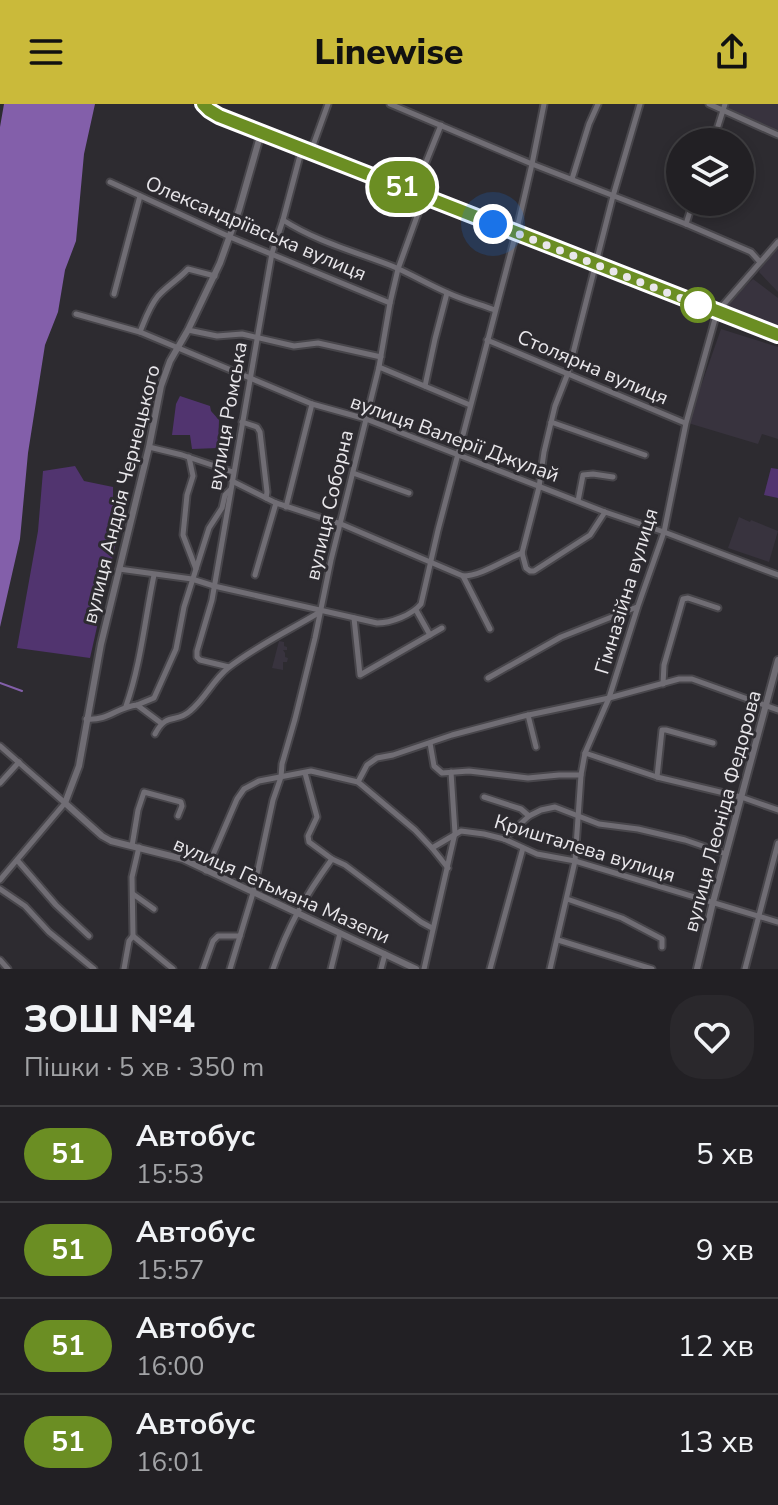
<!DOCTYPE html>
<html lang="uk">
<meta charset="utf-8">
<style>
:root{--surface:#222024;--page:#2a282c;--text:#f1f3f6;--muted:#a2a3a6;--line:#3f3e41;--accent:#caba3a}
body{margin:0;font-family:"Nunito Sans",sans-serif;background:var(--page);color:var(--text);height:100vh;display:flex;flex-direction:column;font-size:30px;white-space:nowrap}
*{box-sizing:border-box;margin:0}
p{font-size:26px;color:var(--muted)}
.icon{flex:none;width:44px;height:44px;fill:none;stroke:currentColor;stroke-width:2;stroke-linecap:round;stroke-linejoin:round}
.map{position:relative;height:865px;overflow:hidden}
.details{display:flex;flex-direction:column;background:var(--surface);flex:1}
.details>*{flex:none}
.badge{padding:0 16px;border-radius:26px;font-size:28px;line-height:52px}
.buttons{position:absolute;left:666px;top:24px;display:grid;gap:16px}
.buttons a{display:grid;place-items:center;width:88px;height:88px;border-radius:50%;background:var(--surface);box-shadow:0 4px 12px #0003,0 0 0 2px var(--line);font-size:40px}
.you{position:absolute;width:40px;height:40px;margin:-20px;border:6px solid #fff;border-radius:50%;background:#1a73e8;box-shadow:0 0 0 12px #1a73e833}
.map>.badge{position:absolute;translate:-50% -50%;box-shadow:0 0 0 4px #fff}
.round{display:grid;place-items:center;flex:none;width:84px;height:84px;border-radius:32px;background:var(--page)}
.overview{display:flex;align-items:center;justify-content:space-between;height:136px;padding:0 24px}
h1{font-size:38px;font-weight:800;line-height:60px}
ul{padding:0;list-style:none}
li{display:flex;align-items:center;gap:24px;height:96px;padding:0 24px;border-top:2px solid var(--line)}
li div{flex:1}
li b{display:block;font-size:30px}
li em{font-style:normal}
li .badge{min-width:88px;font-weight:700;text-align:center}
header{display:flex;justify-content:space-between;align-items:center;height:104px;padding:0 24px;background:var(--accent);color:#111;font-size:36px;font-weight:800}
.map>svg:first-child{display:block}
</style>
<header><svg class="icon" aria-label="menu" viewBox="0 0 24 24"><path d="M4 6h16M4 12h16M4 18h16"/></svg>Linewise<svg class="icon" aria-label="share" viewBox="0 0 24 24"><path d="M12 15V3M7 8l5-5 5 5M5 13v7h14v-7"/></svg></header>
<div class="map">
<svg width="778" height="865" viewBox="0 0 778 865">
<rect width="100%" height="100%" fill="#2d2b30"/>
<g fill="#38333e">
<path d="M 728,0 L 778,0 L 778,29 L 726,6 Z"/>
<path d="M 778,138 L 778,188 L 759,168 L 766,152 Z"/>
<path d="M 753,175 L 778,194 L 778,231 L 717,208 Z"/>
<path d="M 721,225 L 778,243 L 778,335 L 762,330 L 758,340 L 688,319 Z"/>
<path d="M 739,413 L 750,418 L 751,416 L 778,427 L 769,458 L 728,444 Z"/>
<path d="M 279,537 L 284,538 L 284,542 L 287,543 L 287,546 L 283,546 L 285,549 L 285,553 L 288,554 L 287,558 L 283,558 L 283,566 L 272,564 Z"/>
</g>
<g fill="#51346f">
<path d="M 180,292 L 210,302 L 211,307 L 219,316 L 218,344 L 192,345 L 190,331 L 172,331 L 176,300 Z"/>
<path d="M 75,362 L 84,377 L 113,383 L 113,396 L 125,398 L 90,554 L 17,544 L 38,427 L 43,367 Z"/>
<path d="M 771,364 L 778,365 L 778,394 L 764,391 Z"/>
</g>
<path fill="#835faa" d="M 4,0 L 95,0 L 84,50 L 76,137 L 65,166 L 58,208 L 45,241 L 28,349 L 20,435 L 0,523 L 0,23 Z"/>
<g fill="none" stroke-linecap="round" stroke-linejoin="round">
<path stroke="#835faa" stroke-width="2" d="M 0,579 L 22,587"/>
<g stroke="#48464b" stroke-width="9">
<g id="minor">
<path d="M 390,0 L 532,60 L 686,120 L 751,148 L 760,158"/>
<path d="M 709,0 L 778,31"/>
<path d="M 713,38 L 725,0"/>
<path d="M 311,47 L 328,0"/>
<path d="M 572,75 L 589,20 L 598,0"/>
<path d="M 110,78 L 230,133 L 390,199"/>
<path d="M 414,88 L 441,21"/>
<path d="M 283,116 C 315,137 356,148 392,162 C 411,170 429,181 448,189 C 463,196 479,200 495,206"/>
<path d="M 686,120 L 693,98"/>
<path d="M 114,190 L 140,92"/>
<path d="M 76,210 L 140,228 L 312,300 L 366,315 L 605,408 L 664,428 L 778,471"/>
<path d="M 188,226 L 217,232 L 242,230 L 294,242 L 318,239 L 381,253"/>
<path d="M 140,228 C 145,216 149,203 158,192 C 167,182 179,175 188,165 L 215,172"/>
<path d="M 487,236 L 685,319"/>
<path d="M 379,263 L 470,301"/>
<path d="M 425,282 L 435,235 L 447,189"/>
<path d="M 242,318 L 257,323 L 260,328 L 267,388 L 266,394"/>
<path d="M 551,318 L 645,351"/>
<path d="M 149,343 L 182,351 L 233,368"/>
<path d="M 353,369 L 409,389"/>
<path d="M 232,377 L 276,399 L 341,420 L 463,472 C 481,472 504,456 522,449"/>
<path d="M 578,397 L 583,371 L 593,370 L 613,373"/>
<path d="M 286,403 L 312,300"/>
<path d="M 522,449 L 539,383 L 544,348 L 555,302 L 568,269 L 613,92 L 640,0"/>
<path d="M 522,449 L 526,464 L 530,467 L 534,467 L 590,431 L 605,408"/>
<path d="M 119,465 L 192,475 L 214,482 L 377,519 C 391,519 412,511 421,500 L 438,426 L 516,129 L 532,60 L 544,0"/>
<path d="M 196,465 L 209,424 L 222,404 L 225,391 L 230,386"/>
<path d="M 255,471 L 276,399"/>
<path d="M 463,472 L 490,525"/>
<path d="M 416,506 L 430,531"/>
<path d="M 354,514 L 360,571 L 442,524"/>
<path d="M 229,563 L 200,556 L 197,553 L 197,547 L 212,496 L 272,149 L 283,116 L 302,44"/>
<path d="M 488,574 L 561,533 L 637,503"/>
<path d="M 663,580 L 664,561 L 683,495 L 688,494 L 718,504"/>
<path d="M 137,601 L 154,594 L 176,545 L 184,503 L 196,465 L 183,431 L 187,391 L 193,372 L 189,353"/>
<path d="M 126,602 C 141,560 145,514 154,471"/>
<path d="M 528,611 L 536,643"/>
<path d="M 86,615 C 109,617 117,603 137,601 L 161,619"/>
<path d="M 155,630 C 167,607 176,620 190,607 C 205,595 213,576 228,564 C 256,542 290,526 320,508"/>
<path d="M 430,639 L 434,662 L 442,669 L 469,667 L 528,674 L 559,671 L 581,671"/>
<path d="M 0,642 L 65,699 L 0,776"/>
<path d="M 585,649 L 657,673 L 741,693 L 778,706"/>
<path d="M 305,669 L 317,713 L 308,732 L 309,738 L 332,755 L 345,761 L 421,818 L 432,824"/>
<path d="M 657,673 L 662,626 L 666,626 L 713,639"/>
<path d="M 358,678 L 367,661 L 377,654 L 393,651 L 452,631 L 524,612 L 609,594 L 679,575 L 692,575 L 778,606"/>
<path d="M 0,679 L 19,658"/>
<path d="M 484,693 L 521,705 L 529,712"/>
<path d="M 504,735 L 529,712 L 541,706 L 555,703 L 599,720 L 638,725 L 685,736 L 726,750"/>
<path d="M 132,742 L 138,706 L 144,688 L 181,698 L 182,702 L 178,712"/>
<path d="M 432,744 L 461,727 L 484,730 L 504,735 L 537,750 L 575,757 L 778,818"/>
<path d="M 17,756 L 56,801 L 89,832"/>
<path d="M 206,767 L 237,695 L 244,685 L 259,677 L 311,667 L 358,678 L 415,726 L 432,744 L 448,764"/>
<path d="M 0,785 L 25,802 L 49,828 L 94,865"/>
<path d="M 133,790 L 154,805"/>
<path d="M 567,795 L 622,814 L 662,835 L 662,843"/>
<path d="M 133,832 L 173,865"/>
<path d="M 558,836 L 652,865"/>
<path d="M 0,856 L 8,865"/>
<path d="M 124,865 L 129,837 L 133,832 L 132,773 L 139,743"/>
<path d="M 203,865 L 213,837 L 218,832 L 240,832"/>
<path d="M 230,865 L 253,789 L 273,696 L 281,673 L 282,660 L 295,615 L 315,534 L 331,456 L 379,263 L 390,199 L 398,165 L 424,93"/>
<path d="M 273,865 C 288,822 305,792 332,755"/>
<path d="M 331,865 L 340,829"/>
<path d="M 381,865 L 385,850"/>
<path d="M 424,865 L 455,729 L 451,668"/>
<path d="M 490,865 L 523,744"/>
<path d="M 550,865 L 575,757 L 581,671 L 585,649 L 609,594 L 638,502 L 664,428 L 686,319 L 717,208 L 778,138"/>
<path d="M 745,865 L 778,739"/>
</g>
</g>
<g stroke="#48464b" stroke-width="10">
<g id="tertiary">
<path d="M 261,29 L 239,106 L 220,159 L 188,226 L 170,257 L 161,282 L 149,343 L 101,540 L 79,662 L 65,699 L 102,732 L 111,737 L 183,755 L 416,865"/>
<path d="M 697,865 L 713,798 L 778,556"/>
</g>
</g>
<g stroke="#48464b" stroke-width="12">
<path id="primary" d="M 203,0 L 209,6 L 219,12 L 778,231"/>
</g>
<use href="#minor" stroke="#706d74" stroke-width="5"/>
<use href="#tertiary" stroke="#706d74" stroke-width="6"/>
<use href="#primary" stroke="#896fa6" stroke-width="8"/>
</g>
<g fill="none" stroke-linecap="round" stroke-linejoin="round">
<g stroke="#fff" stroke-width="18">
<path id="line" d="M 203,0 L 209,6 L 219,12 L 778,231"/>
</g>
<use href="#line" stroke="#6b8e23" stroke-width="12"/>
<path stroke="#e9e7eb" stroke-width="8" stroke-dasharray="0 14.4" d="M 493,120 L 698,201"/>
</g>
<circle fill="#fff" stroke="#6b8e23" stroke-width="4" cx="698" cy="201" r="16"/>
<g text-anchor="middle" stroke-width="6" stroke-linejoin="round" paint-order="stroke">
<g font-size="20" fill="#e9e7eb" stroke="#2d2b30">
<text transform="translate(256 124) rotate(23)" y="7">Олександріївська вулиця</text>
<text transform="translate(593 263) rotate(23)" y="7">Столярна вулиця</text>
<text transform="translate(227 312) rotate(-80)" y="7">вулиця Ромська</text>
<text transform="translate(455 334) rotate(20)" y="7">вулиця Валерії Джулай</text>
<text transform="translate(121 390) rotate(-76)" y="7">вулиця Андрія Чернецького</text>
<text transform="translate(329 401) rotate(-77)" y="7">вулиця Соборна</text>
<text transform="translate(626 487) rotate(-73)" y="7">Гімназійна вулиця</text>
<text transform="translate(722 707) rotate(-75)" y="7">вулиця Леоніда Федорова</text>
<text transform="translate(585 744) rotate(17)" y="7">Кришталева вулиця</text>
<text transform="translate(282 786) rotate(24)" y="7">вулиця Гетьмана Мазепи</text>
</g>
</g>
</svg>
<div class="buttons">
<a><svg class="icon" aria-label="layers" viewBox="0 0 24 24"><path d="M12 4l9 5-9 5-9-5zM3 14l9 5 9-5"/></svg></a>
</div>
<div class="you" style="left:493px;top:120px"></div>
<b class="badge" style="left:402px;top:83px;background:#6b8e23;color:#fff">51</b>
</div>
<section class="details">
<div class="overview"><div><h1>ЗОШ №4</h1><p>Пішки · 5 хв · 350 m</p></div><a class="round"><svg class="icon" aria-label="heart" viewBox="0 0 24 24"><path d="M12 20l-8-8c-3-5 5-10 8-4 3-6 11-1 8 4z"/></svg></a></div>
<ul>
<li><span class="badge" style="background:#6b8e23;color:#fff">51</span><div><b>Автобус</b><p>15:53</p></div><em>5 хв</em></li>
<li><span class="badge" style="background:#6b8e23;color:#fff">51</span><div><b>Автобус</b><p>15:57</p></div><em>9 хв</em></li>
<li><span class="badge" style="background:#6b8e23;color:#fff">51</span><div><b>Автобус</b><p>16:00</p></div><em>12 хв</em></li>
<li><span class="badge" style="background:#6b8e23;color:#fff">51</span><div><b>Автобус</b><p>16:01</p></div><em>13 хв</em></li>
</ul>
</section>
